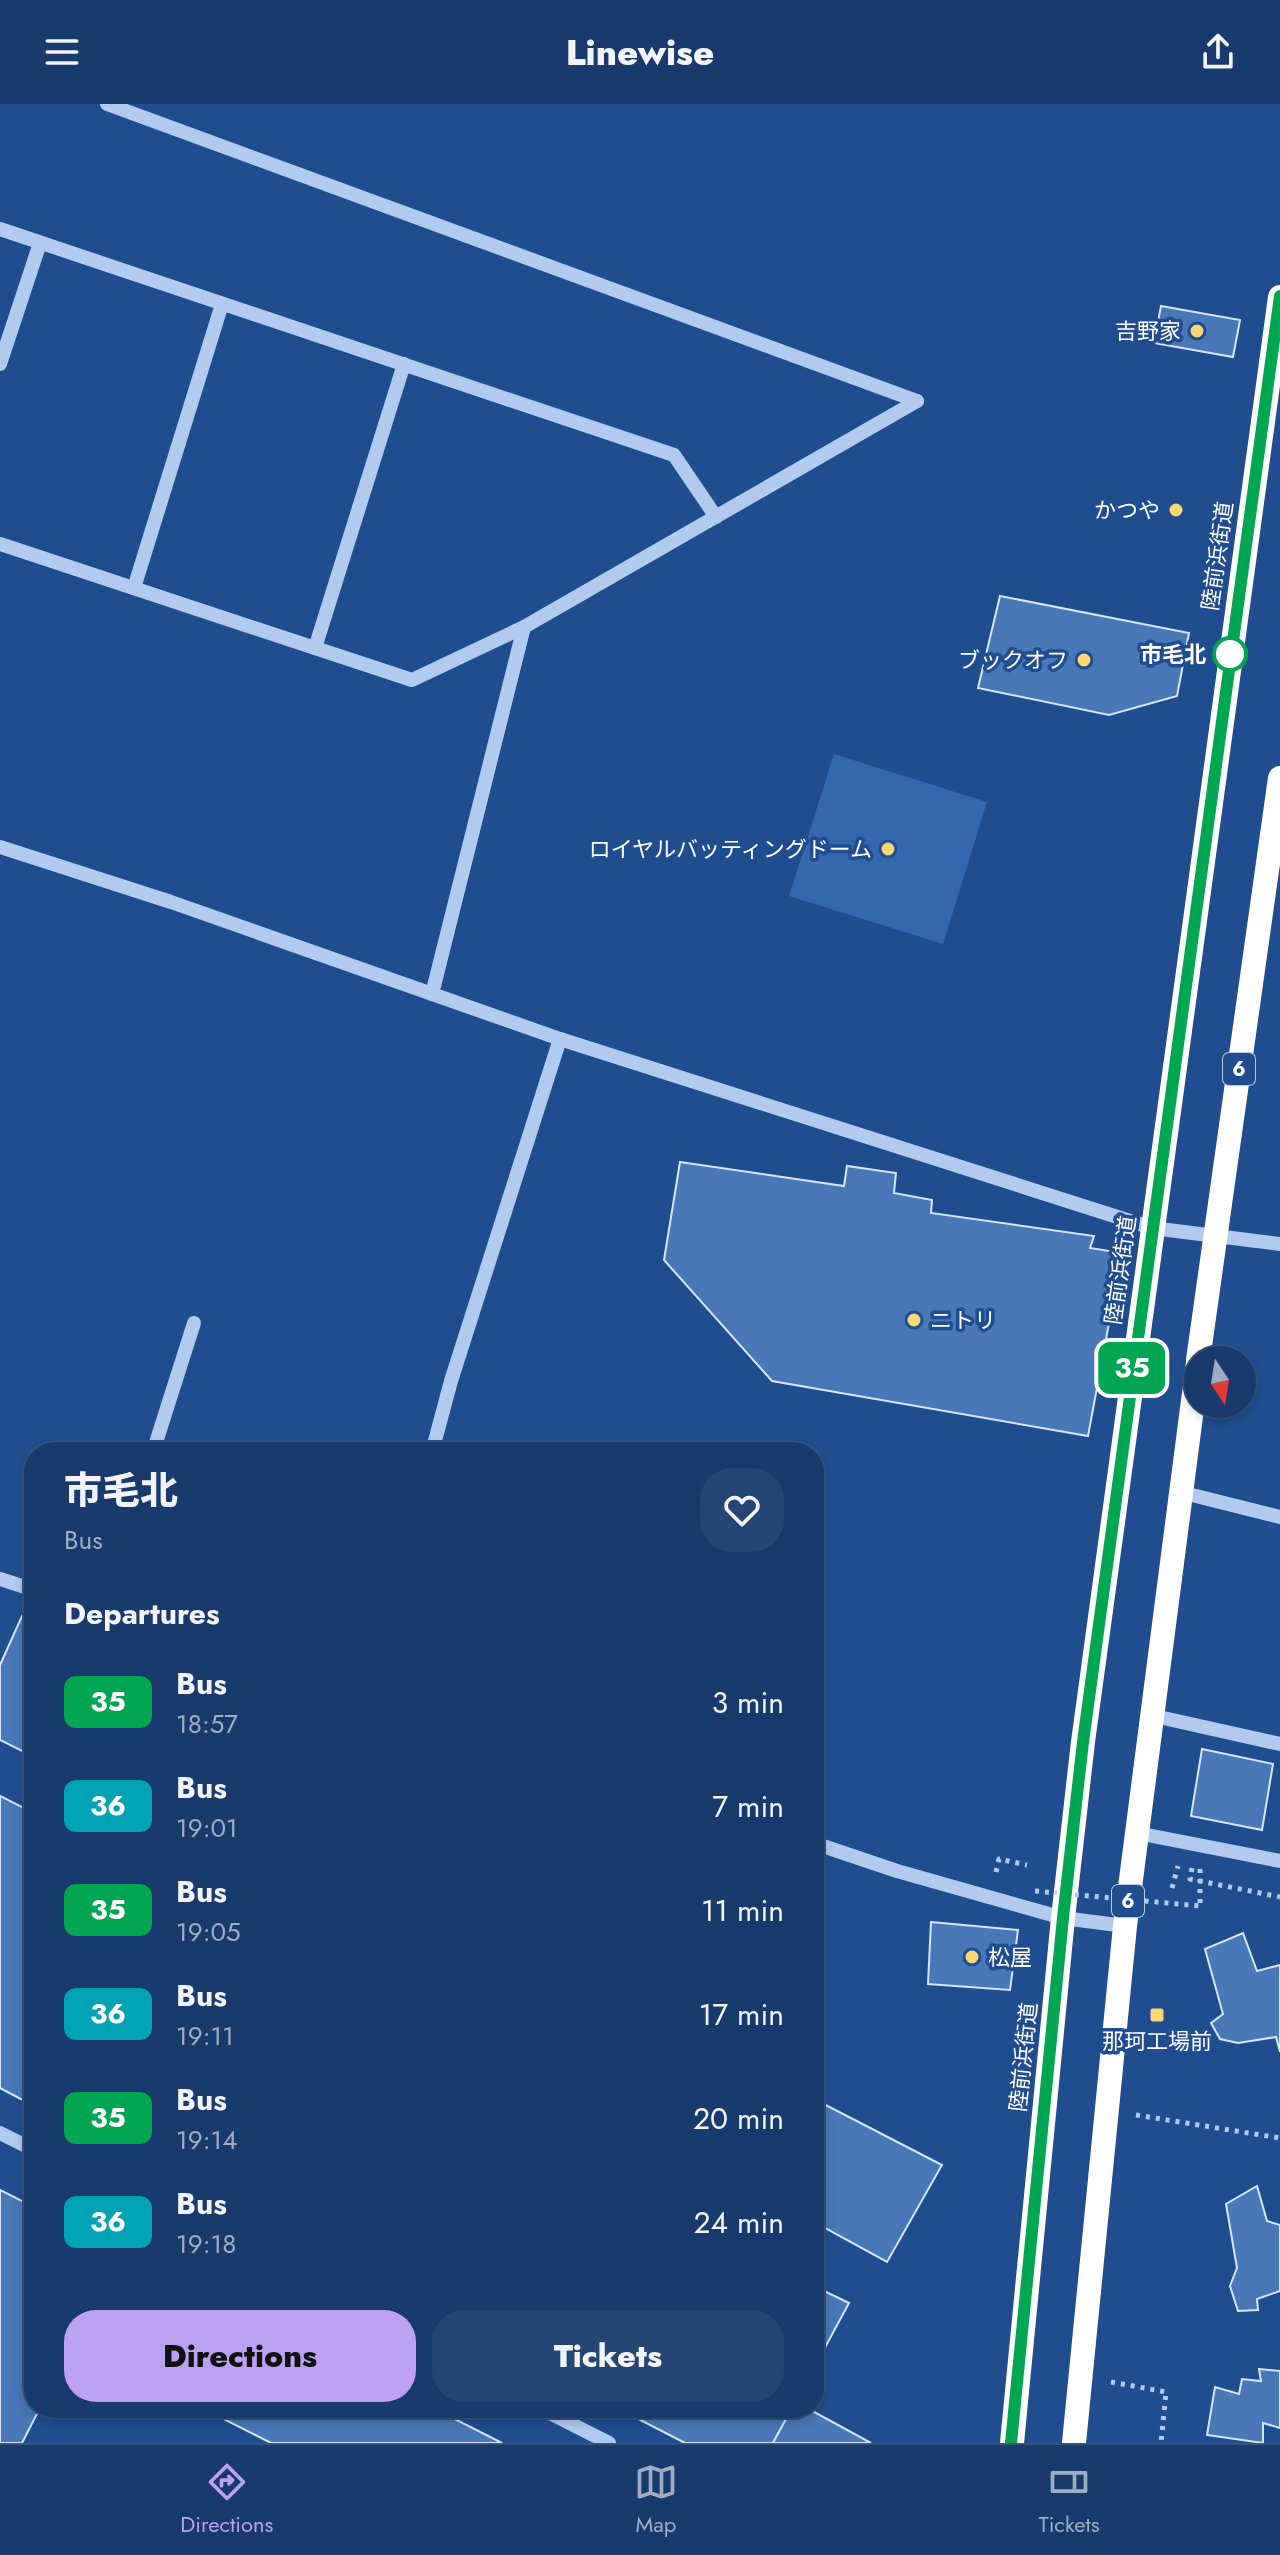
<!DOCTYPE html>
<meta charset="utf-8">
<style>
:root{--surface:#183a6c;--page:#254574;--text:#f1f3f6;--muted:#9fadc2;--line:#36547f;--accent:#bca0f2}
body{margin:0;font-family:Jost,"Noto Sans JP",sans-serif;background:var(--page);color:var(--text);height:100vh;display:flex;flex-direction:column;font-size:30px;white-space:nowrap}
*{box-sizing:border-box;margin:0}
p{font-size:26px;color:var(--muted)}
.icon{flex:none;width:44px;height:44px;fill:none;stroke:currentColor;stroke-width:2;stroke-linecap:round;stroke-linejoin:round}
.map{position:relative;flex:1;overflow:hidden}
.side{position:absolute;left:24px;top:1338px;width:800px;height:976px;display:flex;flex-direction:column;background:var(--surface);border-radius:32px;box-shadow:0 4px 12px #0003,0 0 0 2px var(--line)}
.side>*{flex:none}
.badge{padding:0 16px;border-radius:12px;font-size:28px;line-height:52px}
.needle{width:52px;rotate:168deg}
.buttons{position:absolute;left:1184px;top:1242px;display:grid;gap:16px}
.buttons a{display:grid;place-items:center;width:72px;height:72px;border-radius:50%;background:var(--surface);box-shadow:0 4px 12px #0003,0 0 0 2px var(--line);font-size:40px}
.map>.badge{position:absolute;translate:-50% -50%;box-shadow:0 0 0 4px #fff}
h2{padding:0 40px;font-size:30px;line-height:72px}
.round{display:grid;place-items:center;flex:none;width:84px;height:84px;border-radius:32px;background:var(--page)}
.head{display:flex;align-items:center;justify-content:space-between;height:136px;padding:0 40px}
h1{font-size:38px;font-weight:800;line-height:60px}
.button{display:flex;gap:16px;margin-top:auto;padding:16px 40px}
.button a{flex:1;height:92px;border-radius:32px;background:var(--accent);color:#111;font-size:32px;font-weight:800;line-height:92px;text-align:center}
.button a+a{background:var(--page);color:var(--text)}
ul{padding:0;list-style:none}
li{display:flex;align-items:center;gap:24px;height:104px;padding:0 40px}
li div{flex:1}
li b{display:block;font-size:30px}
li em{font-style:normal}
li .badge{min-width:88px;font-weight:700;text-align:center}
header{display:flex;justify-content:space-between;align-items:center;height:104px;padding:0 40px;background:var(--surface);font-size:36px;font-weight:800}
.tab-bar{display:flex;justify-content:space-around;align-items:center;height:112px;border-top:2px solid var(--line);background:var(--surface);font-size:22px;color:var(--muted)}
.tab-bar a{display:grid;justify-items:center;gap:4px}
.tab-bar .current{color:var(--accent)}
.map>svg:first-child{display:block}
</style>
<header><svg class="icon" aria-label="menu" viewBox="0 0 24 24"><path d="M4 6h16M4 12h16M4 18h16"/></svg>Linewise<svg class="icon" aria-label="share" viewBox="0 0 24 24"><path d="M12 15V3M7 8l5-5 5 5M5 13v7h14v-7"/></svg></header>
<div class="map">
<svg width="1280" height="2339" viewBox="0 0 1280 2339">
<rect width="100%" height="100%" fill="#204d90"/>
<path fill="#3467ad" d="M 834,650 L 987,698 L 943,840 L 789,792 Z"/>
<g fill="#4977b7" stroke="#d6e5f9" stroke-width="2">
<path d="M 1161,202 L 1240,216 L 1233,253 L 1154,239 Z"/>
<path d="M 1000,492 L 1189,529 L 1177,592 L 1109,611 L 978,584 Z"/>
<path d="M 680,1058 L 844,1082 L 847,1062 L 896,1069 L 894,1089 L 932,1096 L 931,1109 L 1094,1132 L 1090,1144 L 1122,1149 L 1088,1332 L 772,1277 L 664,1156 Z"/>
<path d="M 22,1512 L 34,1518 L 34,1653 L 0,1636 L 0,1561 Z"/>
<path d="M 1202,1645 L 1273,1660 L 1262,1726 L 1191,1712 Z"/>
<path d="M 0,1692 L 34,1709 L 34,2002 L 0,1984 Z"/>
<path d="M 931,1818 L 1018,1826 L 1010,1886 L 928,1880 Z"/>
<path d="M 1243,1829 L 1257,1867 L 1280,1861 L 1280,1948 L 1276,1933 L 1238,1939 L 1220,1935 L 1211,1919 L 1223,1910 L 1205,1845 Z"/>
<path d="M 814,1995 L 942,2061 L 887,2158 L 814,2118 Z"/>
<path d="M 1257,2082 L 1267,2117 L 1280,2121 L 1280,2187 L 1257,2195 L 1258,2206 L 1238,2207 L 1230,2182 L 1237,2164 L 1226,2100 Z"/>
<path d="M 0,2086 L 34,2103 L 34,2304 L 40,2304 L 22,2339 L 0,2339 Z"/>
<path d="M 814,2182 L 849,2199 L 814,2264 Z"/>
<path d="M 1259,2265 L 1280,2267 L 1280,2324 L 1263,2319 L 1263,2339 L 1207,2331 L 1215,2283 L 1239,2290 L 1242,2275 L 1261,2277 Z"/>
<path d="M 202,2304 L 433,2304 L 502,2339 L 271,2339 Z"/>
<path d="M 617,2304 L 792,2304 L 773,2339 L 685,2339 Z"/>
<path d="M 792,2304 L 807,2304 L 871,2339 L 773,2339 Z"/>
</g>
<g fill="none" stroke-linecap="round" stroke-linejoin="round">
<g stroke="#b1caed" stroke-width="5" stroke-dasharray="4 6" stroke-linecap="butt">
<path d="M 1192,1764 L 1190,1775 L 1280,1793"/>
<path d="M 1200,1765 L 1200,1802"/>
<path d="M 996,1768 L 999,1755 L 1027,1761"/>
<path d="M 1172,1784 L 1178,1762"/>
<path d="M 1136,2011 L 1280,2034"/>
<path d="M 1111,2278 L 1166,2288 L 1161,2339"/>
</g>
<g stroke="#b1caed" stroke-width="14">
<path d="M 107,0 L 917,297"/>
<path d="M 0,125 L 674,351 L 716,413"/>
<path d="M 0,260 L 40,139"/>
<path d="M 0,440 L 412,576 L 524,523 L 917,297"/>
<path d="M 134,484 L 222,200"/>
<path d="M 315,544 L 404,260"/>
<path d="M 0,743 L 171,798 L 560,935 L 1152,1124 L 1280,1140"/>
<path d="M 432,890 L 524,523"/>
<path d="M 153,1348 L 194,1219"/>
<path d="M 432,1348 L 451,1277 L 560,935"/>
<path d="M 1180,1388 L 1280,1413"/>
<path d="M 0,1475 L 34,1486"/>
<path d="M 1150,1611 L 1280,1640"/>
<path d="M 1137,1729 L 1280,1757"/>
<path d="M 814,1739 L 897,1767 L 1063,1814 L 1125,1822"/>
<path d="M 0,2029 L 34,2046"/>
<path d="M 540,2304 L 609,2339"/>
</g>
<g stroke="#fff" stroke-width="24">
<path d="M 1198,1256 L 1280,674"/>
<path d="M 1012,2339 L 1063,1814 L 1083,1638 L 1280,193"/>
<path d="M 1074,2339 L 1125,1822 L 1198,1258"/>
</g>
<path stroke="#b1caed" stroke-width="5" stroke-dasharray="4 6" stroke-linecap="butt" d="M 1035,1787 L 1200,1802"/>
</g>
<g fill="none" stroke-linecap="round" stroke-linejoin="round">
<g stroke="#fff" stroke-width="18">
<path id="line" d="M 1011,2339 L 1063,1814 L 1083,1638 L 1280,192"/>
</g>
<use href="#line" stroke="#00a651" stroke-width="12"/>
</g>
<g fill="#fad772" stroke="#204d90" stroke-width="3">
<circle cx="1197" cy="227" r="8"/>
<circle cx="1176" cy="406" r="8"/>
<circle cx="1084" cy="556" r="8"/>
<circle cx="888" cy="745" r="8"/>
<circle cx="914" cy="1216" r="8"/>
<circle cx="972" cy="1853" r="8"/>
<rect x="1149" y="1903" width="16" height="16" rx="4"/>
</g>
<circle fill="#fff" stroke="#00a651" stroke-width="4" cx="1230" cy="550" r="16"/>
<g text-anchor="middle" stroke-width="7" stroke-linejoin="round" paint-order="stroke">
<g fill="#204d90" stroke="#bccade" stroke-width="2">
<rect x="1223" y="949" width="32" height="32" rx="6"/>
<rect x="1112" y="1781" width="32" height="32" rx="6"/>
</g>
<g font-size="20" font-weight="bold" fill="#fff">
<text x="1239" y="972">6</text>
<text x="1128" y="1804">6</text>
</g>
<g font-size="22" fill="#fff" stroke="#204d90" text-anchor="end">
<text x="1181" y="235">吉野家</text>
<text x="1160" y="414">かつや</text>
<text x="1068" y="564">ブックオフ</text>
<text x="872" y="753">ロイヤルバッティングドーム</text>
<text x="930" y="1224" text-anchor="start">ニトリ</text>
<text x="988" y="1861" text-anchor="start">松屋</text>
<text x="1157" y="1945" text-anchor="middle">那珂工場前</text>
</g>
<g font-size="22" fill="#fff" stroke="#204d90">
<text transform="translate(1217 452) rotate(-82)" y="8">陸前浜街道</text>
<text transform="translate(1120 1166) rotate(-82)" y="8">陸前浜街道</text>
<text transform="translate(1023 1953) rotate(-84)" y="8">陸前浜街道</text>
</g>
<g font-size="22" font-weight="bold" fill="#fff" stroke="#204d90" text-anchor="end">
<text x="1206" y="558">市毛北</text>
</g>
</g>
</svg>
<div class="buttons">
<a><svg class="needle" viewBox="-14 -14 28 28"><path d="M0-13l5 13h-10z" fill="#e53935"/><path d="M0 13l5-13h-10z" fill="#9fadc2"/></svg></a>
</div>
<b class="badge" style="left:1132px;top:1264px;background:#00a651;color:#fff">35</b>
<section class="side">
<div class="head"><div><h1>市毛北</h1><p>Bus</p></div><a class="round"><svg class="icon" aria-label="heart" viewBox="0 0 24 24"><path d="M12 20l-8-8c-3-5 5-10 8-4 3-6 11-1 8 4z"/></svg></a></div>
<h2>Departures</h2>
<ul>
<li><span class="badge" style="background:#00a651;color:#fff">35</span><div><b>Bus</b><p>18:57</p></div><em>3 min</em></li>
<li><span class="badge" style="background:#00a3b4;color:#fff">36</span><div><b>Bus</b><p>19:01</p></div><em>7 min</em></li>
<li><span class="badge" style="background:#00a651;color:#fff">35</span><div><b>Bus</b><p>19:05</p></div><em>11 min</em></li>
<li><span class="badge" style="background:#00a3b4;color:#fff">36</span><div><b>Bus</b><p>19:11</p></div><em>17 min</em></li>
<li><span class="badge" style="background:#00a651;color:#fff">35</span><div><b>Bus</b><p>19:14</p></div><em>20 min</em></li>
<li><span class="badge" style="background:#00a3b4;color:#fff">36</span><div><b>Bus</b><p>19:18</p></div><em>24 min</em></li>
</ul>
<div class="button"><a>Directions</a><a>Tickets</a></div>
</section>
</div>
<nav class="tab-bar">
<a class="current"><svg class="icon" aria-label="directions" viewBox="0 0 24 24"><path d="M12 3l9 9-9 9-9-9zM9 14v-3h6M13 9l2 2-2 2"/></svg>Directions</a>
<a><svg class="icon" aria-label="map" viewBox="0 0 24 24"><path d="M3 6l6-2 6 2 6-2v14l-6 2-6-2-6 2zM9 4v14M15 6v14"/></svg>Map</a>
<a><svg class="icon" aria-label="tickets" viewBox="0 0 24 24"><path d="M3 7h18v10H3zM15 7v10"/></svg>Tickets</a>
</nav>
